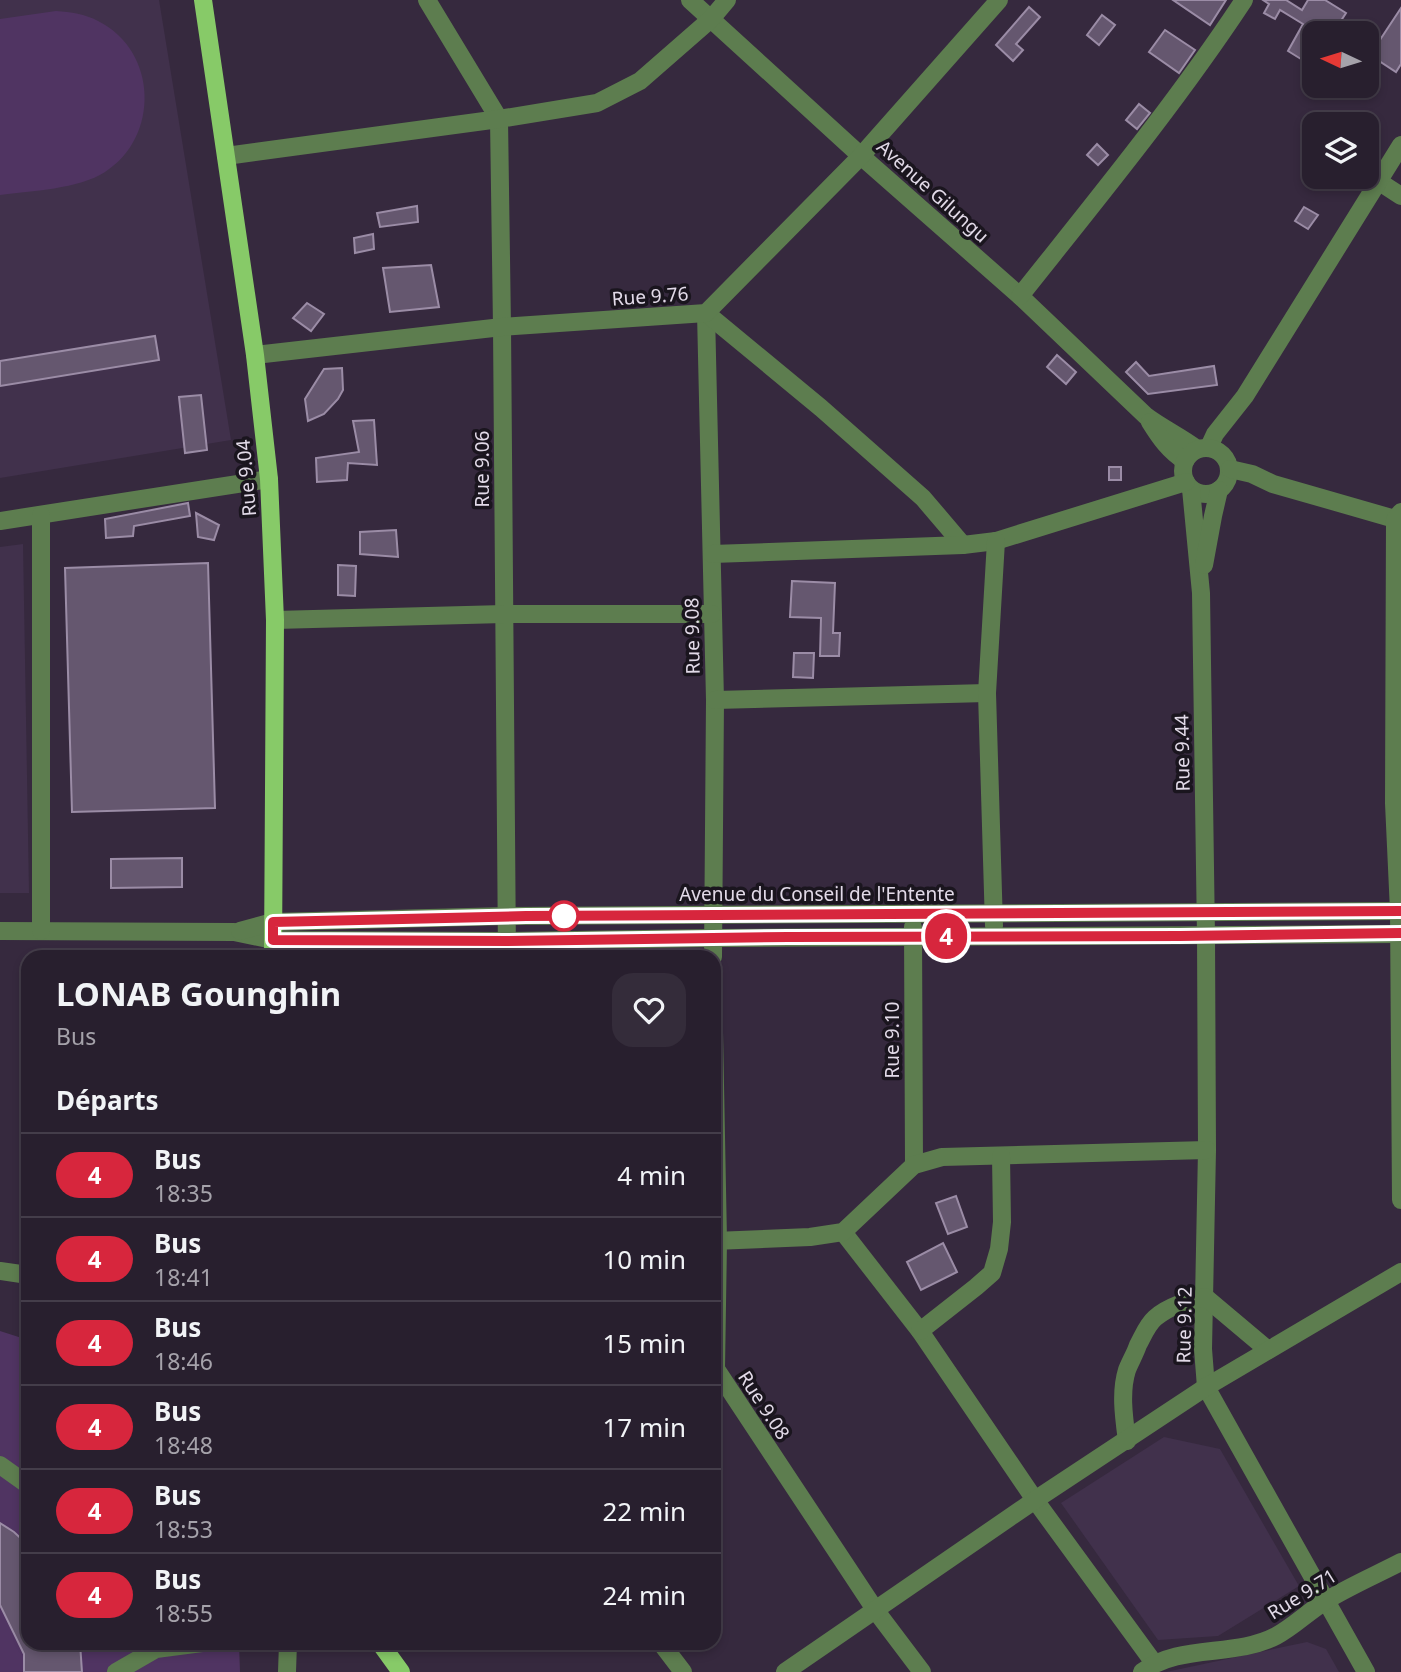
<!DOCTYPE html>
<html lang="fr">
<meta charset="utf-8">
<style>
:root{--surface:#281f2e;--page:#342c3a;--text:#f1f3f6;--muted:#a5a2aa;--line:#443d4a}
body{margin:0;font-family:"Noto Sans",sans-serif;background:var(--page);color:var(--text);height:100vh;display:flex;flex-direction:column;font-size:26px;white-space:nowrap}
*{box-sizing:border-box;margin:0}
p{font-size:23px;color:var(--muted)}
.icon{flex:none;width:38px;height:38px;fill:none;stroke:currentColor;stroke-width:2;stroke-linecap:round;stroke-linejoin:round}
.map{position:relative;flex:1;overflow:hidden}
.side{position:absolute;left:21px;top:950px;width:700px;height:700px;display:flex;flex-direction:column;background:var(--surface);border-radius:21px;box-shadow:0 4px 10px #0003,0 0 0 2px var(--line)}
.side>*{flex:none}
.badge{padding:0 14px;border-radius:23px;font-size:24px;line-height:46px}
.needle{width:46px;rotate:274deg}
.fabs{position:absolute;left:1302px;top:21px;display:grid;gap:14px}
.fabs a{display:grid;place-items:center;width:77px;height:77px;border-radius:14px;background:var(--surface);box-shadow:0 4px 10px #0003,0 0 0 2px var(--line);font-size:35px}
.map>.badge{position:absolute;translate:-50% -50%;box-shadow:0 0 0 4px #fff}
h2{padding:0 35px;font-size:26px;line-height:63px}
.round{display:grid;place-items:center;flex:none;width:74px;height:74px;border-radius:21px;background:var(--page)}
.head{display:flex;align-items:center;justify-content:space-between;height:119px;padding:0 35px}
h1{font-size:33px;font-weight:700;line-height:52px}
ul{padding:0;list-style:none}
li{display:flex;align-items:center;gap:21px;height:84px;padding:0 35px;border-top:2px solid var(--line)}
li div{flex:1}
li b{display:block;font-size:26px}
li em{font-style:normal}
li .badge{min-width:77px;font-weight:700;text-align:center}
.map>svg:first-child{display:block}
</style>
<div class="map">
<svg width="1401" height="1672" viewBox="0 0 1401 1672">
<rect width="100%" height="100%" fill="#36293e"/>
<g fill="#41314c">
<path d="M 0,0 L 159,0 L 231,440 L 0,478 Z"/>
<path d="M 23,544 L 29,893 L 0,893 L 0,547 Z"/>
<path d="M 1164,1437 L 1220,1449 L 1299,1586 L 1218,1636 L 1158,1640 L 1061,1503 Z"/>
<path d="M 1307,1642 L 1326,1649 L 1339,1672 L 1166,1672 Z"/>
</g>
<g fill="#503462">
<path d="M 56,11 C 71,12 85,14 98,21 C 158,51 160,137 105,172 C 79,189 31,191 0,195 L 0,19 Z"/>
<path d="M 0,1331 L 28,1340 L 28,1643 L 239,1643 L 240,1672 L 0,1672 Z"/>
</g>
<g fill="#65576f" stroke="#9b8ca6" stroke-width="2">
<path d="M 1173,0 L 1226,0 L 1210,25 Z"/>
<path d="M 1263,0 L 1286,0 L 1302,10 L 1308,0 L 1325,0 L 1346,13 L 1333,33 L 1314,33 L 1314,67 L 1288,51 L 1303,24 L 1280,10 L 1275,19 L 1264,13 L 1269,4 Z"/>
<path d="M 1029,7 L 1040,17 L 1016,44 L 1023,50 L 1013,61 L 996,45 Z"/>
<path d="M 1401,8 L 1401,64 L 1396,72 L 1370,55 Z"/>
<path d="M 1102,15 L 1115,25 L 1099,45 L 1087,35 Z"/>
<path d="M 1165,30 L 1195,50 L 1179,73 L 1149,52 Z"/>
<path d="M 1139,104 L 1150,113 L 1137,129 L 1126,120 Z"/>
<path d="M 1097,144 L 1108,155 L 1098,165 L 1087,155 Z"/>
<path d="M 417,206 L 418,222 L 380,227 L 377,213 Z"/>
<path d="M 1304,207 L 1318,215 L 1308,229 L 1295,221 Z"/>
<path d="M 373,234 L 374,249 L 355,253 L 354,238 Z"/>
<path d="M 431,265 L 439,307 L 390,312 L 383,268 Z"/>
<path d="M 307,303 L 324,314 L 311,331 L 293,318 Z"/>
<path d="M 155,336 L 159,360 L 0,386 L 0,361 Z"/>
<path d="M 1057,355 L 1076,372 L 1066,384 L 1047,367 Z"/>
<path d="M 1136,362 L 1149,376 L 1214,366 L 1217,385 L 1148,394 L 1126,372 Z"/>
<path d="M 342,368 L 343,390 L 338,399 L 324,414 L 308,421 L 305,399 L 324,369 Z"/>
<path d="M 201,395 L 207,450 L 185,453 L 179,397 Z"/>
<path d="M 374,420 L 377,465 L 348,463 L 347,480 L 317,482 L 316,458 L 359,452 L 353,421 Z"/>
<rect x="1109" y="467" width="12" height="13"/>
<path d="M 188,503 L 190,516 L 134,526 L 133,536 L 106,538 L 105,519 Z"/>
<path d="M 196,513 L 219,525 L 214,540 L 198,537 Z"/>
<path d="M 396,530 L 398,557 L 360,554 L 360,532 Z"/>
<path d="M 208,563 L 215,808 L 72,812 L 65,568 Z"/>
<path d="M 338,565 L 356,566 L 355,596 L 338,595 Z"/>
<path d="M 792,581 L 835,583 L 833,633 L 840,633 L 839,656 L 820,656 L 821,618 L 790,617 Z"/>
<path d="M 794,653 L 814,653 L 813,678 L 793,677 Z"/>
<path d="M 182,858 L 182,887 L 111,888 L 111,859 Z"/>
<path d="M 956,1196 L 967,1227 L 948,1234 L 936,1203 Z"/>
<path d="M 943,1243 L 957,1272 L 921,1290 L 907,1262 Z"/>
<path d="M 0,1523 L 14,1532 L 28,1545 L 28,1643 L 80,1643 L 82,1672 L 24,1672 L 24,1654 L 0,1605 Z"/>
</g>
<g fill="none" stroke-linecap="round" stroke-linejoin="round">
<g stroke="#5d7d4f" stroke-width="18">
<path d="M 427,0 L 499,119 L 502,327 L 507,957"/>
<path d="M 690,0 L 861,156 L 1020,296 L 1146,416 C 1162,428 1181,437 1197,449"/>
<path d="M 226,156 L 499,119 L 597,103 L 640,81 L 711,19 L 727,0"/>
<path d="M 1378,181 L 1401,196"/>
<path d="M 1020,296 C 1097,199 1176,103 1244,0"/>
<path d="M 706,313 L 715,700 L 713,957"/>
<path d="M 706,313 L 821,408 L 923,498 L 963,545"/>
<path d="M 255,355 L 502,327 L 706,313 L 861,156 L 999,0"/>
<path d="M 1150,422 C 1160,438 1169,451 1185,461"/>
<path d="M 1209,447 L 1215,434 L 1245,396 L 1401,145"/>
<circle cx="1206" cy="471" r="23"/>
<path d="M 1230,469 L 1252,474 L 1273,484 L 1395,519"/>
<path d="M 1191,489 L 1201,593 L 1206,936 L 1207,1150 L 1203,1349 L 1206,1387 L 1366,1672"/>
<path d="M 1401,512 L 1395,519 L 1394,803 L 1399,911 L 1401,1200"/>
<path d="M 0,521 L 269,479"/>
<path d="M 712,554 L 963,545 L 996,541 L 1186,482"/>
<path d="M 1204,565 L 1213,516 L 1219,490"/>
<path d="M 275,620 L 504,614 L 712,614"/>
<path d="M 715,700 L 987,693"/>
<path d="M 994,926 L 987,693 L 996,541"/>
<path d="M 913,927 L 914,1165"/>
<path d="M 0,931 L 234,932 L 273,940 L 507,941 L 712,938 L 1401,934"/>
<path d="M 41,931 L 41,515"/>
<path d="M 240,931 L 273,922 L 507,916 L 1401,911"/>
<path d="M 714,1032 L 718,1241 L 716,1369 L 876,1611 L 922,1672"/>
<path d="M 843,1232 L 920,1331 L 1035,1500 L 1154,1663"/>
<path d="M 714,1241 L 810,1237 L 843,1232 L 914,1165 L 942,1157 L 1207,1150"/>
<path d="M 0,1271 L 28,1275"/>
<path d="M 920,1331 L 976,1287 L 992,1273 L 999,1249 L 1002,1222 L 1001,1156"/>
<path d="M 1127,1441 C 1124,1418 1120,1392 1127,1370 C 1130,1362 1135,1354 1138,1345 C 1143,1336 1147,1325 1155,1318 C 1169,1306 1187,1301 1205,1297 L 1268,1350"/>
<path d="M 0,1465 L 28,1485"/>
<path d="M 661,1643 L 683,1672"/>
<path d="M 116,1672 L 156,1649 L 202,1643"/>
<path d="M 287,1672 L 288,1643"/>
<path d="M 785,1672 L 1035,1500 L 1206,1387 L 1401,1272"/>
<path d="M 1142,1672 C 1180,1643 1234,1658 1276,1636 C 1293,1627 1308,1612 1324,1602 C 1348,1587 1376,1575 1401,1562"/>
</g>
<g stroke="#87ca68" stroke-width="18">
<path d="M 203,0 L 255,355 L 269,479 L 275,620 L 273,957"/>
<path d="M 380,1643 L 401,1672"/>
</g>
</g>
<g fill="none" stroke-linecap="round" stroke-linejoin="round">
<g stroke="#fff" stroke-width="16">
<path id="line" d="M 1401,911 L 526,916 L 273,922 L 273,940 L 507,941 L 788,937 L 1180,936 L 1401,933"/>
</g>
<use href="#line" stroke="#d7263d" stroke-width="10"/>
</g>
<circle fill="#fff" stroke="#d7263d" stroke-width="3.5" cx="564" cy="916" r="14"/>
<g text-anchor="middle" stroke-width="7" stroke-linejoin="round" paint-order="stroke">
<g font-size="19" fill="#e2dae8" stroke="#1a151e">
<text transform="translate(933 191) rotate(42)" y="7">Avenue Gilungu</text>
<text transform="translate(650 296) rotate(-4)" y="7">Rue 9.76</text>
<text transform="translate(482 469) rotate(-90)" y="7">Rue 9.06</text>
<text transform="translate(246 478) rotate(-95)" y="7">Rue 9.04</text>
<text transform="translate(692 636) rotate(-91)" y="7">Rue 9.08</text>
<text transform="translate(1182 753) rotate(-91)" y="7">Rue 9.44</text>
<text x="817" y="901">Avenue du Conseil de l'Entente</text>
<text transform="translate(892 1040) rotate(-90)" y="7">Rue 9.10</text>
<text transform="translate(1184 1325) rotate(-89)" y="7">Rue 9.12</text>
<text transform="translate(764 1405) rotate(57)" y="7">Rue 9.08</text>
<text transform="translate(1302 1594) rotate(-32)" y="7">Rue 9.71</text>
</g>
</g>
</svg>
<div class="fabs">
<a><svg class="needle" viewBox="-14 -14 28 28"><path d="M0-13l5 13h-10z" fill="#e53935"/><path d="M0 13l5-13h-10z" fill="#a5a2aa"/></svg></a>
<a><svg class="icon" aria-label="layers" viewBox="0 0 24 24"><path d="M12 4l9 5-9 5-9-5zM3 14l9 5 9-5"/></svg></a>
</div>
<b class="badge" style="left:946px;top:936px;background:#d7263d;color:#fff">4</b>
<section class="side">
<div class="head"><div><h1>LONAB Gounghin</h1><p>Bus</p></div><a class="round"><svg class="icon" aria-label="heart" viewBox="0 0 24 24"><path d="M12 20l-8-8c-3-5 5-10 8-4 3-6 11-1 8 4z"/></svg></a></div>
<h2>Départs</h2>
<ul>
<li><span class="badge" style="background:#d7263d;color:#fff">4</span><div><b>Bus</b><p>18:35</p></div><em>4 min</em></li>
<li><span class="badge" style="background:#d7263d;color:#fff">4</span><div><b>Bus</b><p>18:41</p></div><em>10 min</em></li>
<li><span class="badge" style="background:#d7263d;color:#fff">4</span><div><b>Bus</b><p>18:46</p></div><em>15 min</em></li>
<li><span class="badge" style="background:#d7263d;color:#fff">4</span><div><b>Bus</b><p>18:48</p></div><em>17 min</em></li>
<li><span class="badge" style="background:#d7263d;color:#fff">4</span><div><b>Bus</b><p>18:53</p></div><em>22 min</em></li>
<li><span class="badge" style="background:#d7263d;color:#fff">4</span><div><b>Bus</b><p>18:55</p></div><em>24 min</em></li>
</ul>
</section>
</div>
